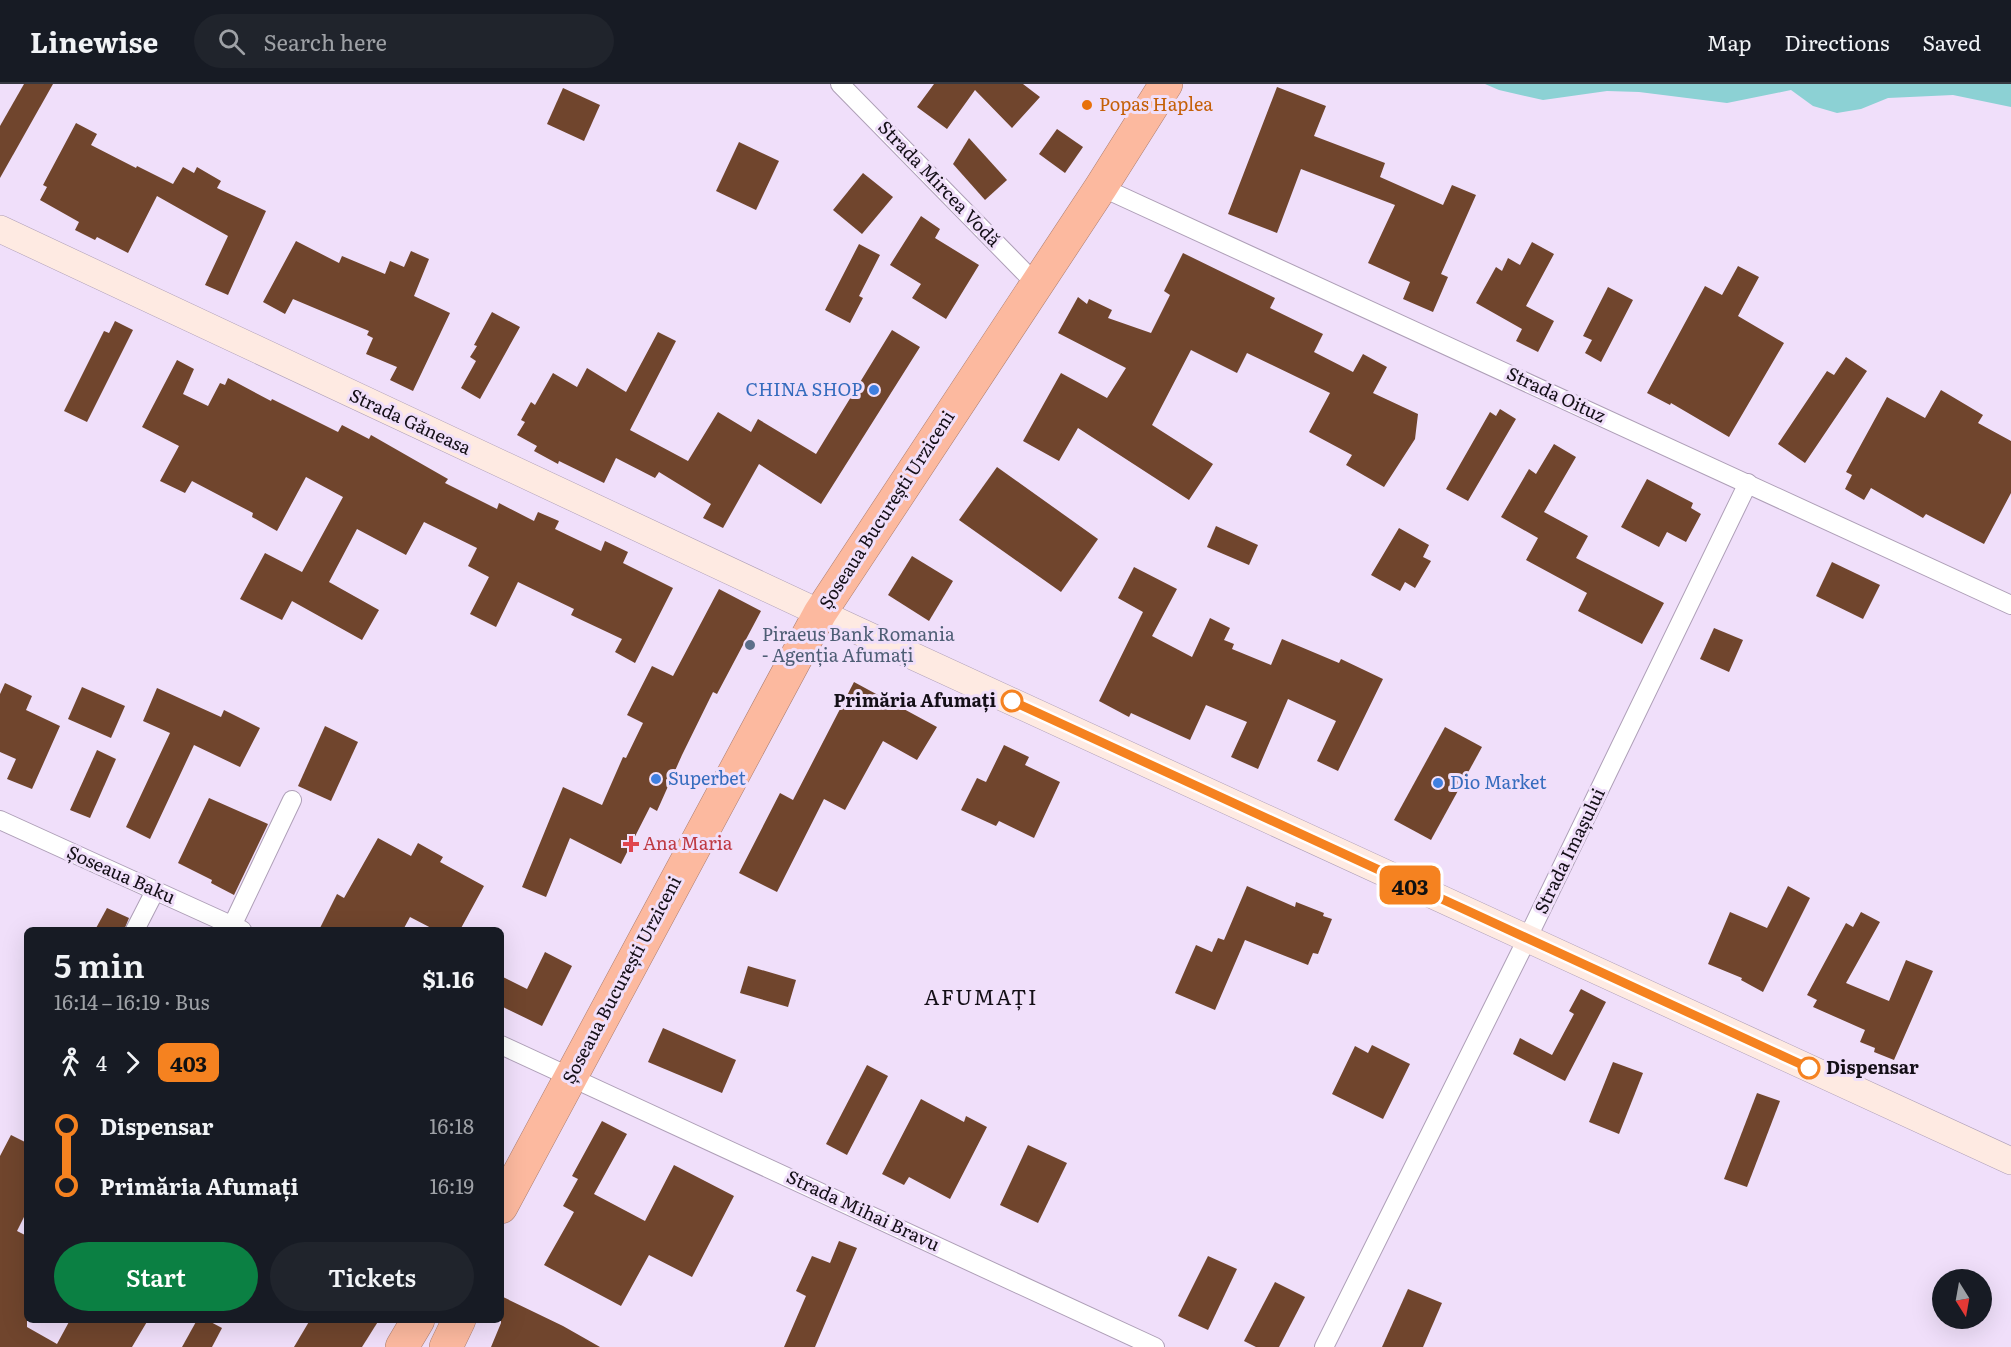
<!DOCTYPE html>
<meta charset="utf-8">
<style>
:root{--surface:#171b24;--page:#20242c;--text:#f1f3f6;--muted:#9ea1a6;--line:#363941;--accent:#0b8043}
body{margin:0;font-family:Literata,serif;background:var(--page);color:var(--text);height:100vh;display:flex;flex-direction:column;font-size:22px;white-space:nowrap}
*{box-sizing:border-box;margin:0}
p{font-size:20px;color:var(--muted)}
.icon{flex:none;width:33px;height:33px;fill:none;stroke:currentColor;stroke-width:2;stroke-linecap:round;stroke-linejoin:round}
.map{position:relative;flex:1;overflow:hidden}
.side{position:absolute;left:24px;top:843px;width:480px;height:396px;display:flex;flex-direction:column;background:var(--surface);border-radius:9px;box-shadow:0 6px 24px #0002}
.side>*{flex:none}
.badge{padding:0 12px;border-radius:9px;font-size:21px;line-height:39px}
.needle{width:39px;rotate:169deg}
.tools{position:absolute;left:1932px;top:1185px;display:grid;gap:12px}
.tools a{display:grid;place-items:center;width:60px;height:60px;border-radius:50%;background:var(--surface);box-shadow:0 6px 24px #0002;font-size:30px}
.map>.badge{position:absolute;translate:-50% -50%;box-shadow:0 0 0 3px #fff}
.legs{display:flex;align-items:center;gap:9px;height:66px;padding:0 30px;font-size:20px}
.legs p{margin-inline-start:auto}
.summary{display:flex;align-items:center;justify-content:space-between;height:102px;padding:0 30px}
h1{font-size:33px;font-weight:600;line-height:45px}
.action{display:flex;gap:12px;margin-top:auto;padding:12px 30px}
.action a{flex:1;height:69px;border-radius:36px;background:var(--accent);color:#fff;font-size:24px;font-weight:600;line-height:69px;text-align:center}
.action a+a{background:var(--page);color:var(--text)}
ul{padding:0 30px;list-style:none}
li{display:flex;align-items:center;gap:21px;height:60px;font-size:22px}
li i{display:grid;place-items:center;width:9px;height:100%;margin:0 8px;background:currentColor}
li i::after{content:'';width:15px;height:15px;margin:-8px;border:4px solid;border-radius:50%;background:var(--surface)}
li p{margin-inline-start:auto}
li:first-child i{background:linear-gradient(#0000 50%,currentColor 0)}
li:last-child i{background:linear-gradient(currentColor 50%,#0000 0)}
header{display:flex;align-items:center;gap:36px;box-sizing:border-box;height:84px;padding:0 30px;background:var(--surface);border-bottom:2px solid var(--line)}
header strong{font-size:28px}
nav{display:flex;gap:33px;margin-inline-start:auto;font-size:21px}
.search{width:420px;height:54px;background:var(--page);display:flex;align-items:center;gap:15px;box-sizing:border-box;padding:0 21px;border-radius:33px;color:var(--muted);font-size:22px}
.map>svg:first-child{display:block}
</style>
<header>
<strong>Linewise</strong>
<div class="search"><svg class="icon" aria-label="search" viewBox="0 0 24 24"><circle cx="10" cy="10" r="6"/><path d="M15 15l6 6"/></svg>Search here</div>
<nav><a>Map</a><a>Directions</a><a>Saved</a></nav>
</header>
<div class="map">
<svg width="2011" height="1263" viewBox="0 0 2011 1263">
<rect width="100%" height="100%" fill="#f0dffa"/>
<path fill="#8cd1d4" d="M 1485,0 L 2011,0 L 2011,23 L 1953,11 L 1888,14 L 1861,25 L 1837,29 L 1813,22 L 1791,6 L 1727,19 L 1639,8 L 1607,7 L 1543,16 L 1499,6 Z"/>
<g fill="#70452d">
<path d="M 24,0 L 53,0 L 0,94 L 0,42 Z"/>
<path d="M 934,0 L 1023,0 L 1040,13 L 1012,44 L 975,6 L 947,45 L 917,23 Z"/>
<path d="M 1277,3 L 1326,22 L 1314,52 L 1385,79 L 1380,93 L 1443,121 L 1452,101 L 1476,111 L 1441,190 L 1448,193 L 1433,228 L 1403,215 L 1410,198 L 1368,179 L 1395,121 L 1301,85 L 1277,149 L 1228,130 Z"/>
<path d="M 563,4 L 600,21 L 584,57 L 547,40 Z"/>
<path d="M 76,39 L 97,50 L 91,61 L 136,84 L 137,82 L 173,100 L 183,83 L 194,89 L 197,83 L 221,97 L 217,104 L 266,127 L 228,211 L 205,201 L 228,152 L 157,112 L 128,169 L 97,153 L 95,156 L 75,146 L 79,138 L 40,116 L 47,103 L 43,101 Z"/>
<path d="M 1057,45 L 1083,63 L 1065,89 L 1039,70 Z"/>
<path d="M 969,54 L 1007,96 L 985,116 L 953,80 Z"/>
<path d="M 739,58 L 779,77 L 756,126 L 716,107 Z"/>
<path d="M 863,89 L 893,113 L 862,150 L 833,126 Z"/>
<path d="M 921,132 L 940,145 L 935,154 L 979,181 L 946,235 L 912,214 L 921,200 L 890,181 Z"/>
<path d="M 296,157 L 339,179 L 342,172 L 385,190 L 390,177 L 404,183 L 411,167 L 429,175 L 414,212 L 450,229 L 413,307 L 390,296 L 397,283 L 366,270 L 373,254 L 367,251 L 369,247 L 293,215 L 285,230 L 263,218 Z"/>
<path d="M 1532,158 L 1554,170 L 1526,222 L 1554,237 L 1538,268 L 1516,257 L 1522,245 L 1476,219 L 1496,183 L 1502,187 L 1508,174 L 1520,181 Z"/>
<path d="M 859,160 L 880,171 L 859,212 L 863,214 L 850,239 L 825,226 Z"/>
<path d="M 1183,169 L 1275,214 L 1270,224 L 1323,250 L 1314,268 L 1353,288 L 1363,270 L 1387,283 L 1373,309 L 1418,330 L 1415,355 L 1384,403 L 1346,381 L 1352,371 L 1309,348 L 1330,309 L 1247,269 L 1237,289 L 1191,266 L 1152,341 L 1213,380 L 1189,416 L 1078,344 L 1059,377 L 1023,357 L 1061,289 L 1107,314 L 1126,284 L 1058,249 L 1078,213 L 1087,220 L 1089,215 L 1112,226 L 1108,234 L 1151,249 L 1170,211 L 1164,207 Z"/>
<path d="M 1738,182 L 1759,193 L 1738,232 L 1784,259 L 1729,353 L 1671,319 L 1670,321 L 1647,309 L 1705,202 L 1722,211 Z"/>
<path d="M 1608,203 L 1633,216 L 1601,278 L 1585,269 L 1592,256 L 1583,252 Z"/>
<path d="M 492,228 L 520,243 L 480,315 L 461,304 L 476,277 L 470,273 L 477,262 L 474,261 Z"/>
<path d="M 115,237 L 133,246 L 87,338 L 64,327 L 104,247 L 109,249 Z"/>
<path d="M 892,246 L 920,263 L 821,420 L 759,380 L 723,444 L 703,434 L 711,420 L 659,388 L 655,394 L 616,374 L 604,399 L 559,377 L 558,380 L 534,367 L 537,362 L 517,351 L 525,338 L 521,336 L 531,318 L 535,321 L 553,289 L 577,303 L 587,284 L 626,308 L 658,248 L 676,257 L 630,346 L 688,377 L 718,328 L 751,348 L 758,335 L 816,370 Z"/>
<path d="M 1846,273 L 1867,287 L 1805,379 L 1778,360 L 1827,287 L 1834,291 Z"/>
<path d="M 177,276 L 194,285 L 183,310 L 208,322 L 220,299 L 225,301 L 228,294 L 271,317 L 272,315 L 338,348 L 342,341 L 369,355 L 371,351 L 448,395 L 445,399 L 497,425 L 499,419 L 534,437 L 538,428 L 559,437 L 555,445 L 601,467 L 605,457 L 628,468 L 623,479 L 673,504 L 635,579 L 615,568 L 622,555 L 571,531 L 574,525 L 518,498 L 496,543 L 470,530 L 489,493 L 468,482 L 477,464 L 424,438 L 406,471 L 357,445 L 329,498 L 379,526 L 362,556 L 292,517 L 282,536 L 240,515 L 265,469 L 302,488 L 343,413 L 306,393 L 277,447 L 252,433 L 253,429 L 192,397 L 185,409 L 160,397 L 179,362 L 142,343 Z"/>
<path d="M 1941,306 L 1983,331 L 1978,339 L 2011,357 L 2011,409 L 1984,460 L 1926,430 L 1923,434 L 1871,404 L 1864,416 L 1845,405 L 1852,391 L 1846,388 L 1887,313 L 1925,334 Z"/>
<path d="M 1500,325 L 1516,335 L 1468,417 L 1446,405 L 1490,328 L 1496,332 Z"/>
<path d="M 1554,360 L 1576,373 L 1544,428 L 1588,452 L 1576,474 L 1664,519 L 1642,560 L 1578,527 L 1587,509 L 1526,476 L 1538,454 L 1501,433 L 1529,385 L 1536,390 Z"/>
<path d="M 997,383 L 1098,455 L 1061,508 L 959,436 Z"/>
<path d="M 1647,395 L 1693,419 L 1691,424 L 1701,430 L 1686,458 L 1667,448 L 1659,463 L 1621,443 Z"/>
<path d="M 1216,442 L 1258,461 L 1249,481 L 1207,463 Z"/>
<path d="M 1399,444 L 1429,461 L 1423,473 L 1431,477 L 1415,504 L 1405,498 L 1400,507 L 1371,491 Z"/>
<path d="M 912,472 L 953,497 L 929,537 L 888,511 Z"/>
<path d="M 1832,478 L 1880,501 L 1863,535 L 1816,512 Z"/>
<path d="M 1134,483 L 1177,505 L 1152,552 L 1192,573 L 1210,534 L 1230,544 L 1224,556 L 1234,560 L 1232,565 L 1271,581 L 1282,555 L 1339,579 L 1341,575 L 1383,595 L 1338,687 L 1317,677 L 1336,637 L 1288,615 L 1258,685 L 1231,673 L 1247,638 L 1206,621 L 1190,656 L 1131,629 L 1129,633 L 1099,617 L 1143,528 L 1118,514 Z"/>
<path d="M 719,505 L 761,527 L 717,610 L 713,608 L 682,671 L 657,727 L 650,723 L 621,780 L 570,754 L 546,813 L 522,803 L 563,703 L 602,721 L 623,673 L 626,674 L 643,639 L 627,631 L 652,582 L 673,592 Z"/>
<path d="M 1714,544 L 1743,556 L 1729,588 L 1700,575 Z"/>
<path d="M 854,598 L 937,643 L 917,676 L 883,657 L 845,726 L 824,715 L 777,808 L 739,789 L 780,709 L 793,716 Z"/>
<path d="M 5,599 L 32,612 L 26,626 L 60,642 L 32,705 L 7,695 L 16,675 L 0,668 L 0,610 Z"/>
<path d="M 82,603 L 125,622 L 111,654 L 68,635 Z"/>
<path d="M 157,604 L 221,633 L 224,626 L 260,644 L 240,683 L 194,661 L 150,755 L 126,743 L 170,649 L 143,637 Z"/>
<path d="M 325,642 L 358,658 L 331,717 L 298,702 Z"/>
<path d="M 1445,643 L 1482,663 L 1431,756 L 1394,736 Z"/>
<path d="M 1004,661 L 1029,673 L 1025,681 L 1060,698 L 1034,754 L 999,737 L 996,742 L 961,726 L 977,694 L 986,698 Z"/>
<path d="M 97,666 L 116,675 L 90,734 L 70,726 Z"/>
<path d="M 209,714 L 268,740 L 234,811 L 211,799 L 212,796 L 178,779 Z"/>
<path d="M 378,754 L 411,772 L 418,759 L 443,773 L 440,778 L 484,802 L 460,846 L 435,846 L 410,833 L 403,846 L 319,846 L 337,810 L 344,814 Z"/>
<path d="M 1247,802 L 1295,823 L 1296,818 L 1324,829 L 1323,832 L 1332,835 L 1318,870 L 1313,869 L 1308,881 L 1245,856 L 1215,926 L 1175,909 L 1196,861 L 1212,868 L 1218,854 L 1224,856 Z"/>
<path d="M 1788,802 L 1810,814 L 1763,908 L 1741,896 L 1742,894 L 1708,880 L 1730,828 L 1767,844 Z"/>
<path d="M 107,824 L 129,834 L 124,846 L 95,846 Z"/>
<path d="M 1861,828 L 1880,838 L 1846,899 L 1889,917 L 1906,876 L 1933,887 L 1894,976 L 1874,968 L 1875,964 L 1860,958 L 1865,946 L 1813,923 L 1817,916 L 1807,911 L 1846,839 L 1853,843 Z"/>
<path d="M 545,868 L 572,882 L 542,942 L 501,922 L 501,892 L 527,905 Z"/>
<path d="M 748,882 L 796,896 L 788,923 L 740,909 Z"/>
<path d="M 1581,905 L 1606,918 L 1565,997 L 1513,970 L 1520,954 L 1552,971 L 1574,930 L 1569,927 Z"/>
<path d="M 663,944 L 736,976 L 722,1009 L 648,978 Z"/>
<path d="M 1372,961 L 1410,980 L 1383,1035 L 1332,1010 L 1355,962 L 1368,969 Z"/>
<path d="M 1613,978 L 1643,989 L 1619,1050 L 1589,1038 Z"/>
<path d="M 867,981 L 888,992 L 847,1071 L 826,1060 Z"/>
<path d="M 1757,1009 L 1780,1017 L 1747,1103 L 1724,1095 Z"/>
<path d="M 921,1015 L 964,1038 L 966,1032 L 987,1043 L 950,1115 L 909,1093 L 904,1101 L 882,1090 Z"/>
<path d="M 602,1037 L 627,1050 L 594,1110 L 645,1137 L 674,1081 L 734,1112 L 692,1193 L 649,1171 L 621,1222 L 544,1181 L 574,1128 L 563,1122 L 578,1095 L 572,1092 Z"/>
<path d="M 11,1051 L 27,1059 L 27,1127 L 17,1147 L 27,1152 L 27,1243 L 57,1260 L 70,1236 L 148,1236 L 132,1263 L 0,1263 L 0,1072 Z"/>
<path d="M 1028,1061 L 1067,1079 L 1038,1139 L 1000,1121 Z"/>
<path d="M 839,1157 L 857,1164 L 815,1263 L 784,1263 L 806,1212 L 796,1207 L 812,1172 L 830,1179 Z"/>
<path d="M 1208,1172 L 1237,1185 L 1208,1246 L 1178,1232 Z"/>
<path d="M 1275,1198 L 1305,1213 L 1279,1263 L 1256,1263 L 1244,1257 Z"/>
<path d="M 1408,1205 L 1442,1219 L 1423,1263 L 1382,1263 Z"/>
<path d="M 501,1212 L 563,1242 L 600,1263 L 491,1263 L 501,1239 Z"/>
<path d="M 197,1236 L 207,1236 L 222,1244 L 212,1263 L 182,1263 Z"/>
<path d="M 310,1236 L 379,1236 L 362,1263 L 294,1263 Z"/>
</g>
<g fill="none" stroke-linecap="round" stroke-linejoin="round">
<g stroke="#ae9fb7" stroke-width="20">
<g id="street">
<path d="M 840,0 L 1037,201"/>
<path d="M 1101,103 L 2011,521"/>
<path d="M 0,736 L 242,846"/>
<path d="M 232,842 L 292,716"/>
<path d="M 135,846 L 155,807"/>
<path d="M 501,961 L 1155,1263"/>
<path d="M 1324,1263 L 1527,855 L 1748,399"/>
</g>
</g>
<g stroke="#ae9fb7" stroke-width="28">
<path id="secondary" d="M 0,145 L 852,544 L 2011,1077"/>
</g>
<g stroke="#ab7e6f" stroke-width="34">
<g id="highway">
<path d="M 501,1123 L 820,529 L 1101,103 L 1166,0"/>
<path d="M 402,1263 L 418,1236"/>
<path d="M 446,1263 L 459,1236"/>
</g>
</g>
<use href="#street" stroke="#fff" stroke-width="18"/>
<use href="#secondary" stroke="#feeae2" stroke-width="27"/>
<use href="#highway" stroke="#fcb99f" stroke-width="33"/>
</g>
<g fill="none" stroke-linecap="round" stroke-linejoin="round">
<g stroke="#fff" stroke-width="14">
<path id="line-1" d="M 1012,617 L 1809,984"/>
</g>
<use href="#line-1" stroke="#f58220" stroke-width="9"/>
</g>
<circle fill="#e8710a" stroke="#f0dffa" stroke-width="2" cx="1087" cy="21" r="6"/>
<g fill="#3f7fe0" stroke="#f0dffa" stroke-width="2">
<circle cx="874" cy="306" r="6"/>
<circle cx="656" cy="695" r="6"/>
<circle cx="1438" cy="699" r="6"/>
</g>
<circle fill="#5c6f8a" stroke="#f0dffa" stroke-width="2" cx="750" cy="561" r="6"/>
<g fill="#fff" stroke="#f58220" stroke-width="3">
<circle cx="1012" cy="617" r="10"/>
<circle cx="1809" cy="984" r="10"/>
</g>
<path fill="#e0444e" stroke="#f0dffa" stroke-width="2" d="M628 751h6v6h6v6h-6v6h-6v-6h-6v-6h6z"/>
<g text-anchor="middle" stroke-width="6" stroke-linejoin="round" paint-order="stroke">
<g font-size="18" fill="#c56008" stroke="#f0dffa" text-anchor="start">
<text x="1099" y="27">Popas Haplea</text>
</g>
<g font-size="18" fill="#140f17" stroke="#f0dffa">
<text transform="translate(939 100) rotate(46)" y="6">Strada Mircea Vodă</text>
<text transform="translate(1556 311) rotate(25)" y="6">Strada Oituz</text>
<text transform="translate(410 338) rotate(25)" y="6">Strada Găneasa</text>
<text transform="translate(887 426) rotate(-57)" y="6">Șoseaua București Urziceni</text>
<text transform="translate(1570 767) rotate(-64)" y="6">Strada Imașului</text>
<text transform="translate(121 791) rotate(24)" y="6">Șoseaua Baku</text>
<text transform="translate(622 896) rotate(-62)" y="6">Șoseaua București Urziceni</text>
<text transform="translate(863 1127) rotate(25)" y="6">Strada Mihai Bravu</text>
</g>
<g font-size="18" fill="#366cbe" stroke="#f0dffa" text-anchor="start">
<text x="862" y="312" text-anchor="end">CHINA SHOP</text>
<text x="668" y="701">Superbet</text>
<text x="1450" y="705">Dio Market</text>
</g>
<g font-size="18" fill="#4e5e75" stroke="#f0dffa" text-anchor="start">
<text x="762" y="557">Piraeus Bank Romania<tspan x="762" dy="21">- Agenția Afumați</tspan></text>
</g>
<g font-size="18" font-weight="bold" fill="#140f17" stroke="#f0dffa" text-anchor="end">
<text x="996" y="623">Primăria Afumați</text>
<text x="1826" y="990" text-anchor="start">Dispensar</text>
</g>
<g font-size="18" fill="#be3a42" stroke="#f0dffa" text-anchor="start">
<text x="643" y="766">Ana Maria</text>
</g>
<g font-size="21" letter-spacing="1.5" fill="#140f17" stroke="#f0dffa">
<text x="981" y="921">AFUMAȚI</text>
</g>
</g>
</svg>
<div class="tools">
<a><svg class="needle" viewBox="-14 -14 28 28"><path d="M0-13l5 13h-10z" fill="#e53935"/><path d="M0 13l5-13h-10z" fill="#9ea1a6"/></svg></a>
</div>
<b class="badge" style="left:1410px;top:801px;background:#f58220;color:#111">403</b>
<section class="side">
<div class="summary"><div><h1>5 min</h1><p>16:14 – 16:19 · Bus</p></div><b>$1.16</b></div>
<div class="legs"><svg class="icon" aria-label="walk" viewBox="0 0 24 24"><circle cx="13" cy="4" r="2"/><path d="M13 8l-2 6 4 7M11 14l-3 7M7 12l3-4h3l4 4"/></svg>4<svg class="icon" aria-label="forward" viewBox="0 0 24 24"><path d="M9 5l7 7-7 7"/></svg><b class="badge" style="background:#f58220;color:#111">403</b></div>
<ul>
<li><i style="color:#f58220"></i><b>Dispensar</b><p>16:18</p></li>
<li><i style="color:#f58220"></i><b>Primăria Afumați</b><p>16:19</p></li>
</ul>
<div class="action"><a>Start</a><a>Tickets</a></div>
</section>
</div>
